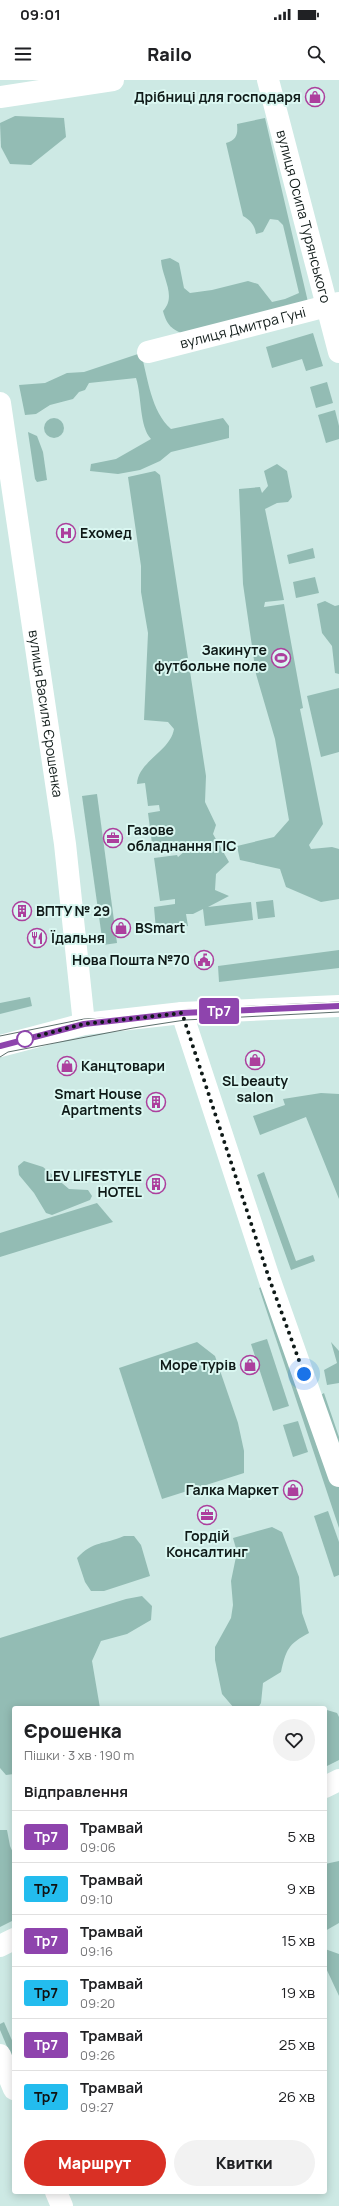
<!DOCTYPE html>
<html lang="uk">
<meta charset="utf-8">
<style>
:root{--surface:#fff;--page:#f2f2f2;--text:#202124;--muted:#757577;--line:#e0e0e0;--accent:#d93025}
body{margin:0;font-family:Manrope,sans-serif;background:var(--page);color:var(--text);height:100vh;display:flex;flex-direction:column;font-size:15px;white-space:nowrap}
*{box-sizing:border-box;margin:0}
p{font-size:13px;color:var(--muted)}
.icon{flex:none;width:22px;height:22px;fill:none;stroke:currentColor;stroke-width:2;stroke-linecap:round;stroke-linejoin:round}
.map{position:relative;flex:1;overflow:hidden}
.side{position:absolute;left:12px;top:1626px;width:315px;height:488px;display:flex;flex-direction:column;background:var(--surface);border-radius:4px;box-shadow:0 2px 10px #0003}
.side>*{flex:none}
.badge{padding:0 8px;border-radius:3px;font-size:14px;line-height:26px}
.you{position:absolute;width:20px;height:20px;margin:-10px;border:3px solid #fff;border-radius:50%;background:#1a73e8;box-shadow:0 0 0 6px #1a73e833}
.map>.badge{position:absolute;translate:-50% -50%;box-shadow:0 0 0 2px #fff}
h2{padding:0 12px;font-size:15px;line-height:36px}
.round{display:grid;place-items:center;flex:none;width:42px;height:42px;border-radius:21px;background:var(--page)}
.head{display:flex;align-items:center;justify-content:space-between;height:68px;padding:0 12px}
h1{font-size:19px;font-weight:800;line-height:30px}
.action{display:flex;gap:8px;margin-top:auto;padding:8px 12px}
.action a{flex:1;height:46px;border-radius:24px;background:var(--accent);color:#fff;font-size:16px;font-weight:800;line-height:46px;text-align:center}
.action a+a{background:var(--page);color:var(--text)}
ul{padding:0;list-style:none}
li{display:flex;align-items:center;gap:12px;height:52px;padding:0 12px;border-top:1px solid var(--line)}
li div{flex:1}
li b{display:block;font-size:15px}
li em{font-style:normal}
li .badge{min-width:44px;font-weight:700;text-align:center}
.status{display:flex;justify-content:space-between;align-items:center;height:28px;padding:0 20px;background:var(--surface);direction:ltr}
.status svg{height:11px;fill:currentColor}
header{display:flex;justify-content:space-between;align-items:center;height:52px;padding:0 12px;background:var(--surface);font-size:18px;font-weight:800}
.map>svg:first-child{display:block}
</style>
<div class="status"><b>09:01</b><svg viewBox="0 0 49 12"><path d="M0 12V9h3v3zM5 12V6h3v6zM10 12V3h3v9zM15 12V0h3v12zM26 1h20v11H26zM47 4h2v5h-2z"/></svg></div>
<header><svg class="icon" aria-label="menu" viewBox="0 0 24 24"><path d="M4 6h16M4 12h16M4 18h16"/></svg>Railo<svg class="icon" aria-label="search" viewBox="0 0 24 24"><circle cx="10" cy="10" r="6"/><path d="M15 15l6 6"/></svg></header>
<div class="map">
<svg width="339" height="2126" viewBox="0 0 339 2126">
<rect width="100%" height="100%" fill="#cde9e4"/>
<g fill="#93bcb4">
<path d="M 15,36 L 64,38 L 66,57 L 31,85 L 10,84 L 1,67 L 0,43 Z"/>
<path d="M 265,38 L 308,222 L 185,255 C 172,249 167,246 163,231 C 177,216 162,198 161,180 L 170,178 L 179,183 L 184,208 L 190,213 L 212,210 L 248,201 L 258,204 L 272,222 L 285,219 L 299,213 L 283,145 L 278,140 L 270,139 L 263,152 L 256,154 C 255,145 250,140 243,136 L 226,63 C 237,60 238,54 237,44 Z"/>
<path d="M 313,253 L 323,286 L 306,291 L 302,279 L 272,288 L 266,267 Z"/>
<path d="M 141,273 C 148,299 151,331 171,349 L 223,338 L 229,346 L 229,358 L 171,372 L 160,381 L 140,390 L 118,394 L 90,391 L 91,384 L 116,379 L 151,359 C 139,346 142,316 136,298 L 89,303 L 85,310 L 79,312 L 73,319 L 50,325 L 36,334 L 25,335 L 19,305 L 45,303 L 67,293 L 84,292 Z"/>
<path d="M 327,302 L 333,323 L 316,328 L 310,307 Z"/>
<path d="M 335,330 L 339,346 L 339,359 L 326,363 L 318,335 Z"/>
<circle cx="54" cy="348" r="10"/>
<path d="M 28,352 L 37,356 L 43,372 L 47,400 L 37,402 L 35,399 Z"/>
<path d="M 277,384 L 287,391 L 292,417 L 288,422 L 277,423 L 265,429 L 284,520 L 265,522 L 264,527 L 284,524 L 303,628 L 300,629 L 323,744 L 309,765 L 311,769 L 332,767 L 339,769 L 339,819 L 321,822 L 286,807 L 280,789 L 240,780 L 237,766 L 274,757 L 289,740 L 275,659 L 256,594 L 243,504 L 239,409 L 260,407 L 262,413 L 268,406 L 264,391 Z"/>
<path d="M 155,391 L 160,395 L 206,696 L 205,722 L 216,745 L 213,754 L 229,782 L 216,794 L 215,810 L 229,816 L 208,827 L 251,822 L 253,840 L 205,846 L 203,829 L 193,834 L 186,834 L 188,846 L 156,850 L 154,827 L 175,824 L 175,819 L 160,821 L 154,778 L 177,775 L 178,777 L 185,771 L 187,767 L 177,766 L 177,768 L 153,771 L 148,733 L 160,731 L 159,725 L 148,726 L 145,703 L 137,704 C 138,681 170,672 174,649 L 168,642 L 144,640 L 148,553 L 141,512 L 141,486 L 128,397 Z"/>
<path d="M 313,468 L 315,478 L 289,484 L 287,475 Z"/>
<path d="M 315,497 L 319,513 L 296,518 L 293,502 Z"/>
<path d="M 325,521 L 335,526 L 339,525 L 339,594 L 335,593 L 332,566 L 322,553 L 317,524 Z"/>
<path d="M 339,608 L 339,672 L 321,677 L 307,616 Z"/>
<path d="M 97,714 L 117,863 L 103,865 L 82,716 Z"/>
<path d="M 273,820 L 275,837 L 258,839 L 256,822 Z"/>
<path d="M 339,870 L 339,888 L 219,902 L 218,886 Z"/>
<path d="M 30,917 L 32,926 L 0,934 L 0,923 Z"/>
<path d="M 321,1013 L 339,1014 L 339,1119 L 306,1037 L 260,1055 L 253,1036 L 285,1025 L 283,1019 Z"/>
<path d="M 24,1081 L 43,1087 L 69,1109 L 88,1110 L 92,1116 L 90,1120 L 52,1135 L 46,1133 L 34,1113 L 19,1095 L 18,1086 Z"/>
<path d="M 264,1092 L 296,1181 L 313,1175 L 315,1181 L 291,1190 L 257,1095 Z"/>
<path d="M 97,1123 L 113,1142 L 0,1177 L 0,1153 Z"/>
<path d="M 271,1203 L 314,1319 L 324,1313 L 339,1357 L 339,1448 L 259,1208 Z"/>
<path d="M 267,1259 L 289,1326 L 273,1331 L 251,1264 Z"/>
<path d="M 197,1262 L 215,1276 L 238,1343 L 244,1371 L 244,1393 L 162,1419 L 119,1288 Z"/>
<path d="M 331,1262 L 339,1271 L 339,1303 L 327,1305 L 324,1290 L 337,1283 Z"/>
<path d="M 298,1341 L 308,1372 L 293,1377 L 283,1345 Z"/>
<path d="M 328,1431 L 339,1462 L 339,1495 L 334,1497 L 314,1436 Z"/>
<path d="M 272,1447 L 282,1452 L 299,1497 L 302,1533 L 309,1553 C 288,1564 286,1570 281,1592 L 263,1603 L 261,1623 L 258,1628 L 234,1628 L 222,1614 L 215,1580 L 215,1567 L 231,1538 L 233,1525 L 231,1501 L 237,1472 L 233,1458 Z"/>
<path d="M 124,1456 L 134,1456 L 141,1465 L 150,1496 L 104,1511 L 91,1511 L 85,1502 L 77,1478 C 94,1460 104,1465 124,1456 Z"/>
<path d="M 142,1516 L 152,1526 L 151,1540 L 127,1554 L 101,1561 L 92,1581 L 100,1628 L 14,1628 L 14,1694 L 6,1695 L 0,1688 L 0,1558 L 126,1519 Z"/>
<path d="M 327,1630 L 337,1633 L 339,1637 L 339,1680 L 325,1687 L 325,1631 Z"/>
<path d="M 0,1750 L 7,1750 L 10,1766 L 14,1775 L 14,1840 L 0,1847 Z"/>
<path d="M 339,1781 L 339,1843 L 325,1851 L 325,1784 Z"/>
<path d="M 325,1869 L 339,1874 L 339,1916 L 325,1886 Z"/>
<path d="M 4,1942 L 14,1965 L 14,1983 L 0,1950 L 0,1944 Z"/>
</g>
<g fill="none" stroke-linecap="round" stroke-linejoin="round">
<g stroke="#fff" stroke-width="22">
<path id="s1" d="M 268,0 L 339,272"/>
<path id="s2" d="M 148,272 L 339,223"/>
<path d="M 182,933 L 269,1198 L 339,1396"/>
<path d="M 325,1707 L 339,1700"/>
<path d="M 0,1866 L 14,1859"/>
<path d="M 0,1975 L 14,2009"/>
<path d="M 56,2112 L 62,2126"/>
</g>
<g stroke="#fff" stroke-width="22">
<path d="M 0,17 L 113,0"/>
<path id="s3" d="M 0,323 L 65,764 L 84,944"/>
</g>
<path stroke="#fff" stroke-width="22" d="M 0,966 L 84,944 L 182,933 L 339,926"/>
<g stroke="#5d6f6c" stroke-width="1">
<path d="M 0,956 L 84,939 L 130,937 L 190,929 L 339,922"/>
<path d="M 0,977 L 8,972 L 133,948 L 185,940 L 339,932"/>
</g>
</g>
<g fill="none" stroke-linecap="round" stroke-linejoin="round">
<g stroke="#fff" stroke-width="9">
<path id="line" d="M 0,966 L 84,944 L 182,933 L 339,926"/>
</g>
<use href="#line" stroke="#8e44ad" stroke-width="6"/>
<path stroke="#0f1a18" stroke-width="4" stroke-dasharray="0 7.2" d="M 25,959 L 84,944 L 182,933 L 269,1198 L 304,1294"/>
</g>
<defs>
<g id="shop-ring" transform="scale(1)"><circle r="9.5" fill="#daf7f1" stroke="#ac3f9d" stroke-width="1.5"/><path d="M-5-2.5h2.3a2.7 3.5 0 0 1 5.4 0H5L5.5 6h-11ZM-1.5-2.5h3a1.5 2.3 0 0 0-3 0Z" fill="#ac3f9d"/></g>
<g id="hospital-ring" transform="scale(1)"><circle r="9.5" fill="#daf7f1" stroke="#ac3f9d" stroke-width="1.5"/><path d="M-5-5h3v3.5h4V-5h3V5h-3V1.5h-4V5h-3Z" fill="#ac3f9d"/></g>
<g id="stadium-ring" transform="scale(1)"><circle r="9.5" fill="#daf7f1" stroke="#ac3f9d" stroke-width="1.5"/><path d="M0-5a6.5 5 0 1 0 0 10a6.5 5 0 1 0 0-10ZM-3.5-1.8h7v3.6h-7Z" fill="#ac3f9d"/></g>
<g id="office-ring" transform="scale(1)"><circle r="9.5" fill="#daf7f1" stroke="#ac3f9d" stroke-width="1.5"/><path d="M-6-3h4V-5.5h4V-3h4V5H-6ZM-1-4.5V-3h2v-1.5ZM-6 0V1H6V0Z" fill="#ac3f9d"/></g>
<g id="building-ring" transform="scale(1)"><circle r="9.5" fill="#daf7f1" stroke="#ac3f9d" stroke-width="1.5"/><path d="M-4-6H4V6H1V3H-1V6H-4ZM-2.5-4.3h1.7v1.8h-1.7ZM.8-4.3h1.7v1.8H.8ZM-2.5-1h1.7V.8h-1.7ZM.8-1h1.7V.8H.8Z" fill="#ac3f9d"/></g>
<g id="restaurant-ring" transform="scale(1)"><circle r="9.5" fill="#daf7f1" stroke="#ac3f9d" stroke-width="1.5"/><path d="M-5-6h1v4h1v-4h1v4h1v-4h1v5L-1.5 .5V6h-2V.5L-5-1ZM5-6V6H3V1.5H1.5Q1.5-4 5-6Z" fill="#ac3f9d"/></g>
<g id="civic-ring" transform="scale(1)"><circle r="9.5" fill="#daf7f1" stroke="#ac3f9d" stroke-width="1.5"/><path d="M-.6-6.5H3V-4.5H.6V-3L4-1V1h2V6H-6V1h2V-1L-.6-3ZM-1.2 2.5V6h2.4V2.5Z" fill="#ac3f9d"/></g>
</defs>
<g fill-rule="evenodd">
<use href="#shop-ring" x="315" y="17"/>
<use href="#hospital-ring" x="66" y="453"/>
<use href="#stadium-ring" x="281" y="578"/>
<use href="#office-ring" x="113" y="758"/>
<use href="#building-ring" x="22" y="831"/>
<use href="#shop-ring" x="121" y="848"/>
<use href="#restaurant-ring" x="37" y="858"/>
<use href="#civic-ring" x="204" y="880"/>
<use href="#shop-ring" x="255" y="980"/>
<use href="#shop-ring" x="67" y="986"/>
<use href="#building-ring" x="156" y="1022"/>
<use href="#building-ring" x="156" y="1104"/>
<use href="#shop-ring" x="250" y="1285"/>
<use href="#shop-ring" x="293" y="1410"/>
<use href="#office-ring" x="207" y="1435"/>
</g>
<circle fill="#fff" stroke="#8e44ad" stroke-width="2" cx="25" cy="959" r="8"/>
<g text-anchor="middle" stroke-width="4" stroke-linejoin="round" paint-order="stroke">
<g font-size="14" font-weight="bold" fill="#0f1a18" stroke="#daf7f1" text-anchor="end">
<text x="301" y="22">Дрібниці для господаря</text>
<text x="80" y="458" text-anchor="start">Ехомед</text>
<text x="267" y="575">Закинуте<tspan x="267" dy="16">футбольне поле</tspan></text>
<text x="127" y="755" text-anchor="start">Газове<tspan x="127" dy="16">обладнання ГІС</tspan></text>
<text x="36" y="836" text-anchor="start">ВПТУ № 29</text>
<text x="135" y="853" text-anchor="start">BSmart</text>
<text x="51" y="863" text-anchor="start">Їдальня</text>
<text x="190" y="885">Нова Пошта №70</text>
<text x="81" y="991" text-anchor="start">Канцтовари</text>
<text x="255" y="1006" text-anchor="middle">SL beauty<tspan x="255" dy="16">salon</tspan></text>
<text x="142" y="1019">Smart House<tspan x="142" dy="16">Apartments</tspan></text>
<text x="142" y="1101">LEV LIFESTYLE<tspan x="142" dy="16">HOTEL</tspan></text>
<text x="236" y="1290">Море турів</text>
<text x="279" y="1415">Галка Маркет</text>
<text x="207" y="1461" text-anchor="middle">Гордій<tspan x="207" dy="16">Консалтинг</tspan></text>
</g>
<g font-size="14" fill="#0f1a18" stroke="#daf7f1">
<text dy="5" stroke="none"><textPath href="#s1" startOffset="141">вулиця Осипа Турянського</textPath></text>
<text dy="5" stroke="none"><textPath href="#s2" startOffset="98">вулиця Дмитра Гуні</textPath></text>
<text dy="5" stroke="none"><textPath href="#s3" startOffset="314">вулиця Василя Єрошенка</textPath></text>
</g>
</g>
</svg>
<div class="you" style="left:304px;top:1294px"></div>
<b class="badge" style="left:219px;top:931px;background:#8e44ad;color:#fff">Тр7</b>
<section class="side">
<div class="head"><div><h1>Єрошенка</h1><p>Пішки · 3 хв · 190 m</p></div><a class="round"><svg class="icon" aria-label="heart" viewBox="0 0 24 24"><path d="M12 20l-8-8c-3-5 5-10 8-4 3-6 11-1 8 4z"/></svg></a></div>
<h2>Відправлення</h2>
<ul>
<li><span class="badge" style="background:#8e44ad;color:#fff">Тр7</span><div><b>Трамвай</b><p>09:06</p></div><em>5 хв</em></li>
<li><span class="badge" style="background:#23bcee;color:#111">Тр7</span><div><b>Трамвай</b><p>09:10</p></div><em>9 хв</em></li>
<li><span class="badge" style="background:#8e44ad;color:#fff">Тр7</span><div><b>Трамвай</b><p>09:16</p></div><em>15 хв</em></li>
<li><span class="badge" style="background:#23bcee;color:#111">Тр7</span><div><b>Трамвай</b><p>09:20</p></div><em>19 хв</em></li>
<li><span class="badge" style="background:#8e44ad;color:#fff">Тр7</span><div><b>Трамвай</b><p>09:26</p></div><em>25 хв</em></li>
<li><span class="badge" style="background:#23bcee;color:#111">Тр7</span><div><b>Трамвай</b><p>09:27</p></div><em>26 хв</em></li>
</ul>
<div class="action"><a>Маршрут</a><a>Квитки</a></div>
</section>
</div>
